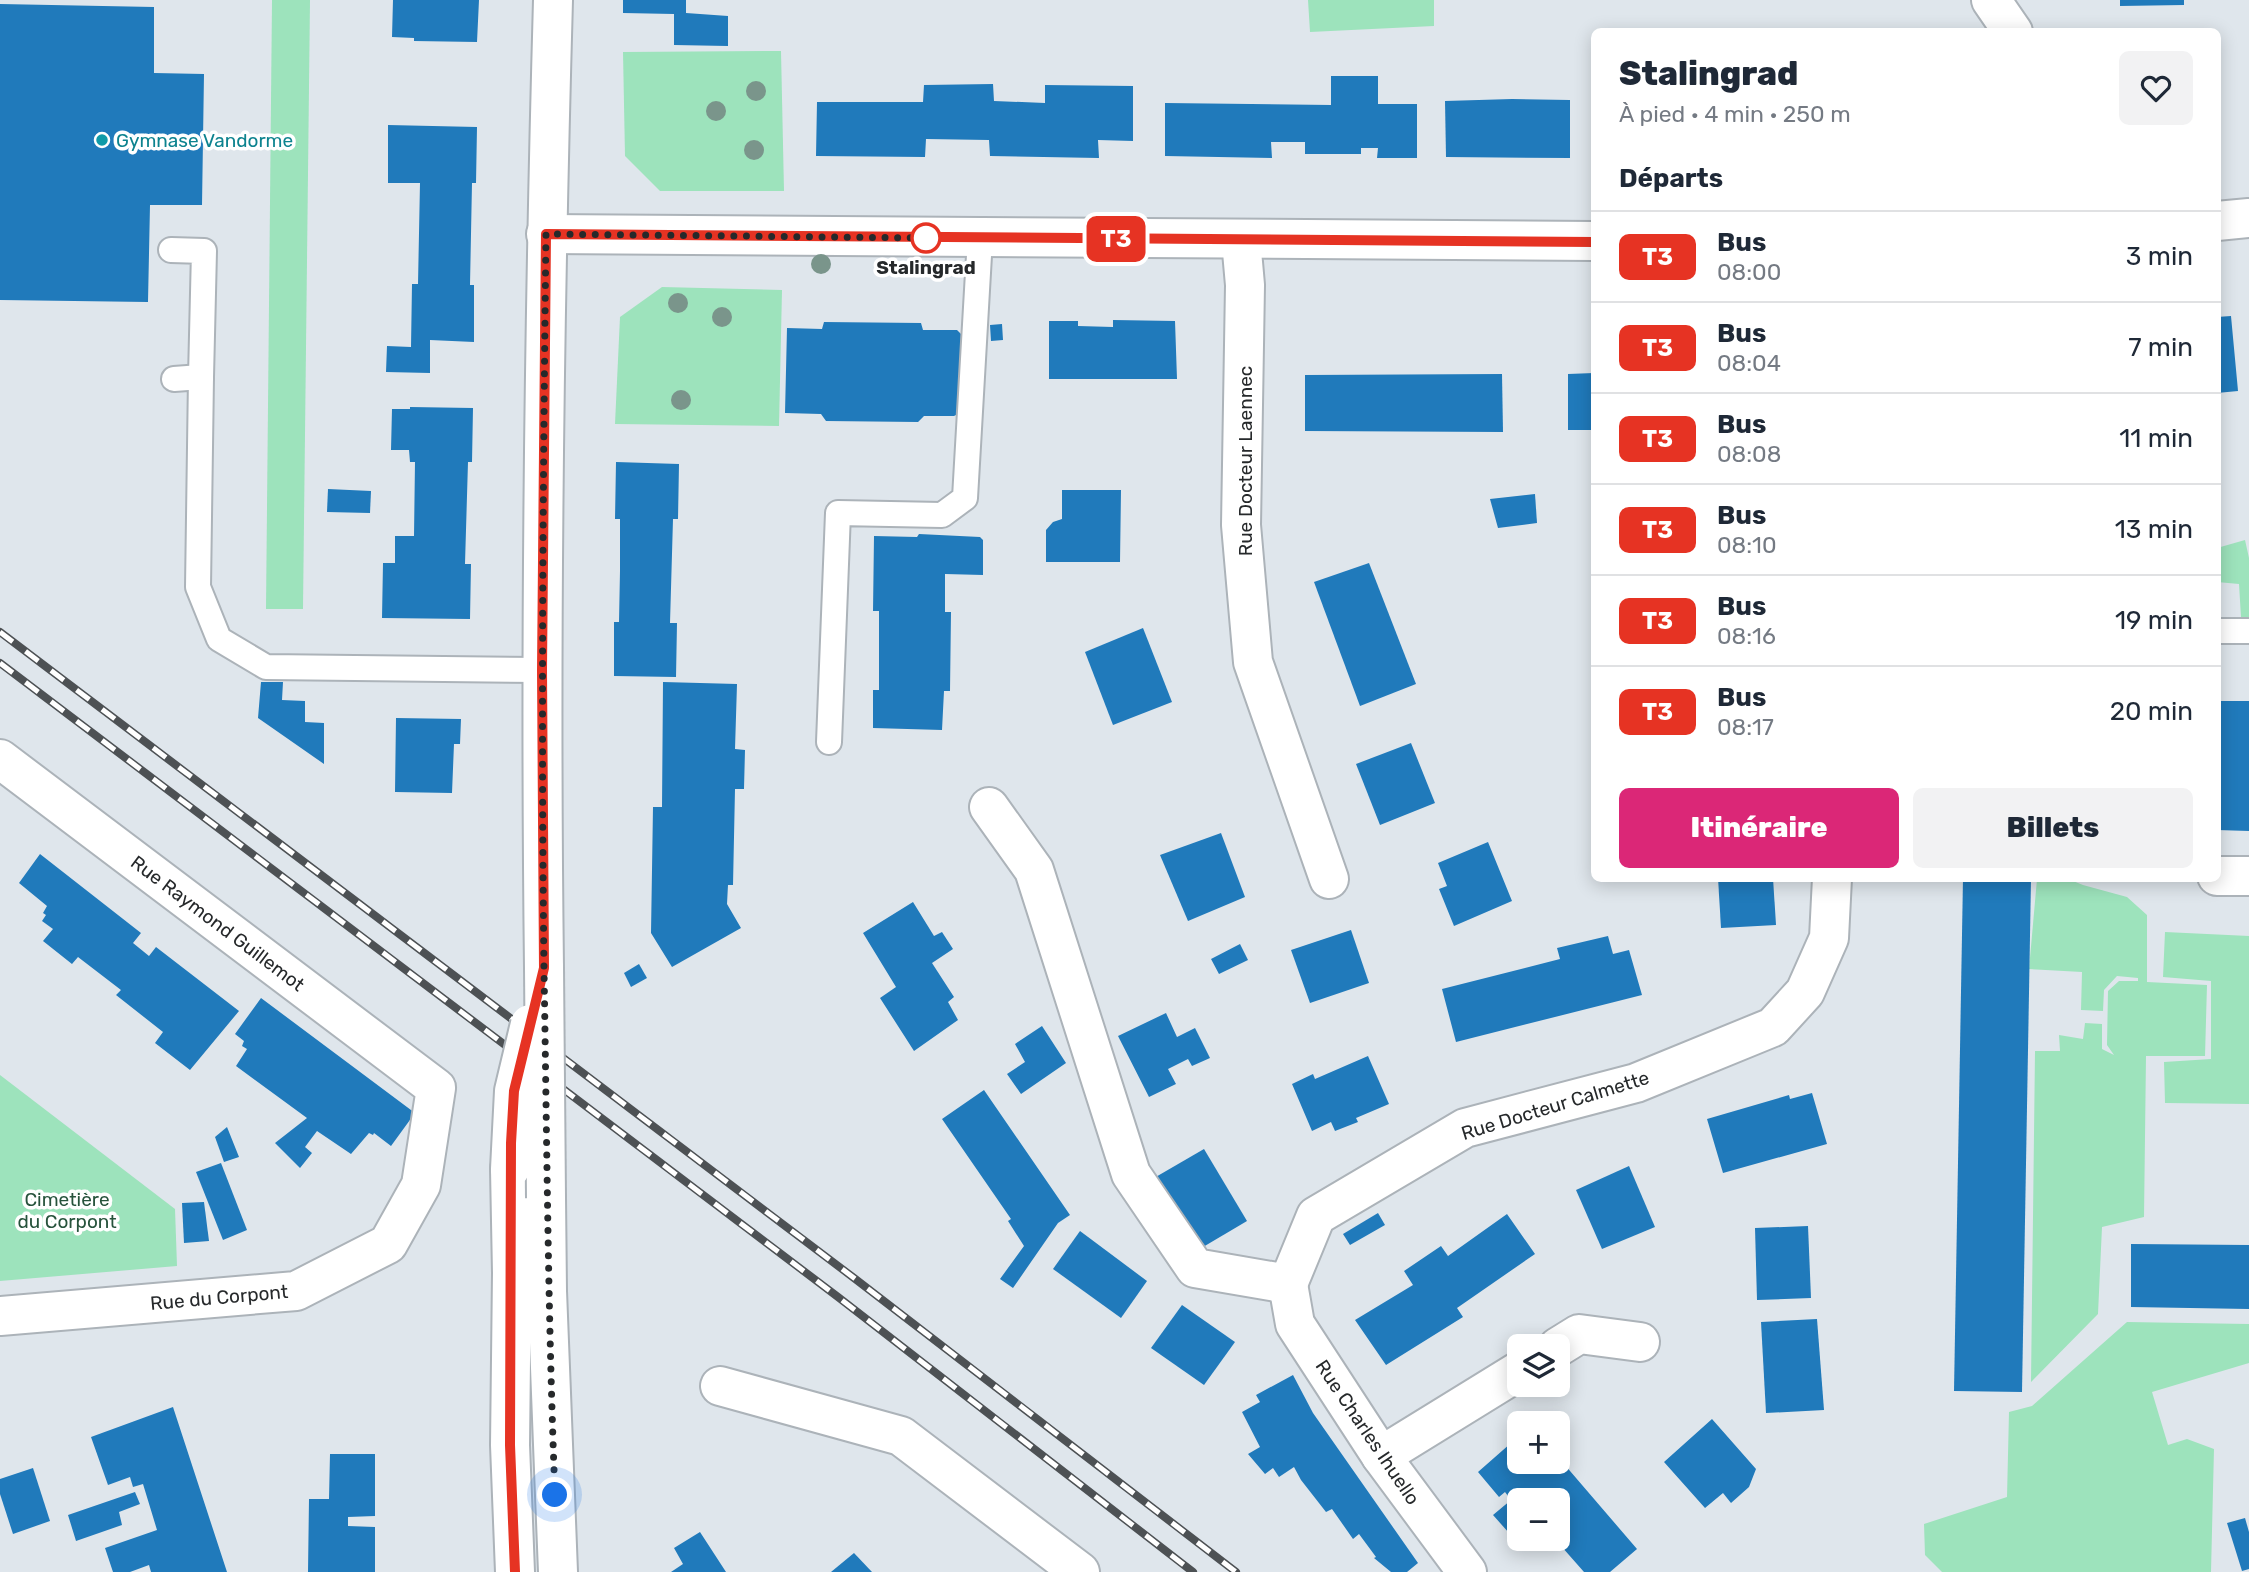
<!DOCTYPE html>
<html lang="fr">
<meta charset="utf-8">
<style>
:root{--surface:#fff;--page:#f2f2f3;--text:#1f2937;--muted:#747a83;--line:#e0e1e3;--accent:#db2777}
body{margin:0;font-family:Rubik,sans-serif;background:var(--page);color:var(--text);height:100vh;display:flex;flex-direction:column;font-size:26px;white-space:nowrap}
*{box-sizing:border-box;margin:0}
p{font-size:23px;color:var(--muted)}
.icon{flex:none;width:38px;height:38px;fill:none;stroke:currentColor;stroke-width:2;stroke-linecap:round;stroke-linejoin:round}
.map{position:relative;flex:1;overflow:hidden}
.details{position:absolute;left:1591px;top:28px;width:630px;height:854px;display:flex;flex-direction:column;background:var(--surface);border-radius:10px;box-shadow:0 4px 18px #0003}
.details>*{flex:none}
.badge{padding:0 14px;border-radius:10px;font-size:24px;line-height:46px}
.tools{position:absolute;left:1507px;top:1334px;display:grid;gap:14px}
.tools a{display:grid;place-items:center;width:63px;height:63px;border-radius:10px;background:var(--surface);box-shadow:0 4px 18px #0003;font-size:35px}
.you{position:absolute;width:35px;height:35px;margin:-18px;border:5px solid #fff;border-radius:50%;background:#1a73e8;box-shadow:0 0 0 10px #1a73e833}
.map>.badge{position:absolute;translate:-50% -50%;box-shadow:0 0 0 4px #fff}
h2{padding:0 28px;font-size:26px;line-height:63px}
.round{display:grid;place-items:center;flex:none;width:74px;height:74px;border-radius:10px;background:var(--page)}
.summary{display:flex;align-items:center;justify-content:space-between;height:119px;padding:0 28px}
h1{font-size:33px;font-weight:800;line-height:52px}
.cta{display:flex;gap:14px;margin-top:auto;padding:14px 28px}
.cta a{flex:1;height:80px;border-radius:10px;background:var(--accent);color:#fff;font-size:28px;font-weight:800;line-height:80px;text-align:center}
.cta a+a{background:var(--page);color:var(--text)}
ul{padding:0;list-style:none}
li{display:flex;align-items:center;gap:21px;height:91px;padding:0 28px;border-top:2px solid var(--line)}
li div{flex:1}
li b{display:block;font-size:26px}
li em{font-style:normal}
li .badge{min-width:77px;font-weight:700;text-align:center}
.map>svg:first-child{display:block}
</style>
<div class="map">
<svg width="2249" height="1572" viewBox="0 0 2249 1572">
<rect width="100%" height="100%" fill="#dfe6ec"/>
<g fill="#9de3bc">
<path d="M 272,0 L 310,0 L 303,609 L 266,609 Z"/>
<path d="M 1308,0 L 1434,0 L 1434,26 L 1310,32 Z"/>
<path d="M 781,51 L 784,191 L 660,191 L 625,156 L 623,52 Z"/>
<path d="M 662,287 L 782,290 L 779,426 L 615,424 L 620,317 Z"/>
<path d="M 2245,540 L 2249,558 L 2249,617 L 2241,617 L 2239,584 L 2217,582 L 2217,548 Z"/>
<path d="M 2037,879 L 2068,879 L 2083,885 L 2127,897 L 2147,915 L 2147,982 L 2207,985 L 2205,1056 L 2146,1056 L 2144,1217 L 2102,1227 L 2098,1314 L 2031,1382 L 2035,1051 L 2060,1051 L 2059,1035 L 2083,1039 L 2085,1023 L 2102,1024 L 2102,1049 L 2114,1055 L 2107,1045 L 2108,991 L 2119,981 L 2138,981 L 2138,978 L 2117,976 L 2104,990 L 2103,1011 L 2081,1010 L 2082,972 L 2029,969 Z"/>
<path d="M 2165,932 L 2249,936 L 2249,1104 L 2165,1103 L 2164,1062 L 2211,1059 L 2211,981 L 2163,977 Z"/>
<path d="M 0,1075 L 175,1209 L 177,1266 L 0,1281 Z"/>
<path d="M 2127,1322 L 2249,1324 L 2249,1363 L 2152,1392 L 2168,1445 L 2187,1439 L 2214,1449 L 2211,1572 L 1942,1572 L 1925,1555 L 1924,1524 L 2007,1497 L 2009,1412 L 2032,1406 Z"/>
</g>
<g fill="#207abb">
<path d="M 393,0 L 479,0 L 477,42 L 414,41 L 414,38 L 392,37 Z"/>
<path d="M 623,0 L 686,0 L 686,13 L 728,16 L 728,46 L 674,45 L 674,14 L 623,13 Z"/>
<path d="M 2120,0 L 2184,0 L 2184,5 L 2120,6 Z"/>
<path d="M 0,4 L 154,7 L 154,73 L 204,74 L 202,205 L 150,205 L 148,302 L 0,300 Z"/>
<path d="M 1331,76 L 1378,76 L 1378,104 L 1417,104 L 1417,158 L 1377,158 L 1378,148 L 1361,148 L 1361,154 L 1305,154 L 1305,142 L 1271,142 L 1272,158 L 1165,156 L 1165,103 L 1331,105 Z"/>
<path d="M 993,84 L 994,101 L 1045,103 L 1045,85 L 1133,86 L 1133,141 L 1098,140 L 1099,158 L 990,156 L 989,140 L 926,139 L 925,157 L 816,156 L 817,102 L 923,102 L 924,85 Z"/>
<path d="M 1512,99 L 1570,100 L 1570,158 L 1446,157 L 1445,101 Z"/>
<path d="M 388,125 L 477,127 L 476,183 L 472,183 L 470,285 L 474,285 L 474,342 L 430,340 L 430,373 L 386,372 L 387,346 L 411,347 L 412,284 L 418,284 L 420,183 L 388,183 Z"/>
<path d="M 2231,316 L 2238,391 L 2217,393 L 2217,317 Z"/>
<path d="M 1113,320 L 1175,321 L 1177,379 L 1049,379 L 1049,321 L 1078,321 L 1078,326 L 1113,327 Z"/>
<path d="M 824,322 L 921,323 L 923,330 L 957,330 L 961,334 L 960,413 L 954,416 L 924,416 L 918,422 L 826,421 L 821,414 L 785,413 L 787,328 L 822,329 Z"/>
<path d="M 1002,324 L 1003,340 L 991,341 L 990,325 Z"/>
<path d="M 1594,373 L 1594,430 L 1568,430 L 1568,374 Z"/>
<path d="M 1502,374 L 1503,432 L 1305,431 L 1305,375 Z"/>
<path d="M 410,407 L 473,408 L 472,462 L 468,462 L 465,564 L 471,564 L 470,619 L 382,618 L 383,563 L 395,563 L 395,536 L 414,536 L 415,462 L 410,462 L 409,450 L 391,450 L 392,409 L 410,409 Z"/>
<path d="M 616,462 L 679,464 L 678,519 L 673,519 L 670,623 L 677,623 L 676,677 L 614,676 L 614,622 L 619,622 L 620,571 L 620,519 L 615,519 Z"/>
<path d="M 328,489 L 371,491 L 370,513 L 327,512 Z"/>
<path d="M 1062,490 L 1121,490 L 1120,562 L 1046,562 L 1046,530 L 1053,522 L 1062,519 Z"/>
<path d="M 1535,494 L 1537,523 L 1498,528 L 1490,499 Z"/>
<path d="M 919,534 L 980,537 L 983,540 L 983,575 L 945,574 L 945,612 L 951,612 L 950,691 L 944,691 L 942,730 L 873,728 L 873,690 L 879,690 L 879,611 L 873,611 L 874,536 L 917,537 Z"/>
<path d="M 1369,563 L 1416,684 L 1360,706 L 1314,582 Z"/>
<path d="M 1143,628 L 1172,702 L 1113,725 L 1085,652 Z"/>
<path d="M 261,682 L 283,682 L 282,700 L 305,701 L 305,722 L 324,723 L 324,764 L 258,718 Z"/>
<path d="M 663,682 L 737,684 L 735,749 L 745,750 L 744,789 L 735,789 L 733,885 L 728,885 L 727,904 L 741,928 L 672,967 L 651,933 L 653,807 L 662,807 Z"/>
<path d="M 2217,701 L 2249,701 L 2249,831 L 2217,830 Z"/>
<path d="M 396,718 L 461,719 L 460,744 L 454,744 L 452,793 L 395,792 Z"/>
<path d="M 1411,743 L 1435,803 L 1380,825 L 1356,764 Z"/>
<path d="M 1221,833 L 1245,897 L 1188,921 L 1160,855 Z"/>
<path d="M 1488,842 L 1512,901 L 1454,926 L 1439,889 L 1447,886 L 1438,863 Z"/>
<path d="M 40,854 L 141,933 L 133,943 L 149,956 L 156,947 L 239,1011 L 190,1070 L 155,1043 L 163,1032 L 116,995 L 121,990 L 78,957 L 72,964 L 43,941 L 53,929 L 42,921 L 46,915 L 43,913 L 47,906 L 19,883 Z"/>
<path d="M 1718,878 L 1773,878 L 1776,925 L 1721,928 Z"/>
<path d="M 1963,878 L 2031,879 L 2022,1392 L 1954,1391 Z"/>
<path d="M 913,902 L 934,936 L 942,932 L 953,949 L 932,963 L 954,997 L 948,1002 L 958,1020 L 914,1051 L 880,998 L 896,987 L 863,933 Z"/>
<path d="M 1351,930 L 1369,983 L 1310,1003 L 1291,950 Z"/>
<path d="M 1608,936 L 1613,954 L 1629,950 L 1642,995 L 1456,1042 L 1442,989 L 1560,959 L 1557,948 Z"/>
<path d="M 1240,944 L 1248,960 L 1219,974 L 1211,959 Z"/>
<path d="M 639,964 L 647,978 L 631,987 L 624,973 Z"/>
<path d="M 261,998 L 415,1113 L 391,1146 L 374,1133 L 373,1135 L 369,1133 L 351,1154 L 317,1131 L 305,1147 L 312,1153 L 300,1168 L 275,1143 L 307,1118 L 236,1066 L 247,1049 L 242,1046 L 244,1041 L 235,1034 Z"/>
<path d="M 1166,1013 L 1177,1037 L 1195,1028 L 1210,1058 L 1192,1066 L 1188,1059 L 1168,1069 L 1176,1084 L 1149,1097 L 1118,1036 Z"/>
<path d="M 1042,1026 L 1066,1063 L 1021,1094 L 1007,1074 L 1025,1062 L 1015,1044 Z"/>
<path d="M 1368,1056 L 1389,1104 L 1356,1118 L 1358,1122 L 1335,1131 L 1331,1122 L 1312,1131 L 1292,1084 L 1313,1074 L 1315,1079 Z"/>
<path d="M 984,1090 L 1070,1215 L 1058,1223 L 1013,1288 L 1000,1279 L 1024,1246 L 1008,1221 L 1011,1219 L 942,1119 Z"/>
<path d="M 1812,1093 L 1827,1144 L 1723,1173 L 1707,1119 L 1789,1095 L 1790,1099 Z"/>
<path d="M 227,1127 L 239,1157 L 224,1162 L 215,1137 Z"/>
<path d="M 1204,1149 L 1247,1221 L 1198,1250 L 1154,1178 Z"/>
<path d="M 221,1163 L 247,1230 L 223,1240 L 196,1172 Z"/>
<path d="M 1629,1166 L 1655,1227 L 1602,1249 L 1576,1190 Z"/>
<path d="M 204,1202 L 209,1241 L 184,1243 L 182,1203 Z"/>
<path d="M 1378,1213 L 1385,1225 L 1350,1245 L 1343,1234 Z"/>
<path d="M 1507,1214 L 1535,1254 L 1457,1308 L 1463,1317 L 1386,1365 L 1355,1320 L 1413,1285 L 1404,1271 L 1441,1246 L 1448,1256 Z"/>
<path d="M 1808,1226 L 1811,1298 L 1757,1300 L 1755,1228 Z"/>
<path d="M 1080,1231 L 1147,1281 L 1121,1318 L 1053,1269 Z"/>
<path d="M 2131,1244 L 2249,1245 L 2249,1309 L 2131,1307 Z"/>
<path d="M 1182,1305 L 1235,1342 L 1204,1385 L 1151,1348 Z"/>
<path d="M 1817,1319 L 1824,1410 L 1766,1413 L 1761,1322 Z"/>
<path d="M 1293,1375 L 1313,1413 L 1418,1563 L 1407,1572 L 1391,1572 L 1374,1558 L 1376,1557 L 1359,1534 L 1353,1539 L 1332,1509 L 1326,1512 L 1301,1480 L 1294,1467 L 1279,1477 L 1273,1468 L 1265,1474 L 1248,1454 L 1260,1447 L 1242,1412 L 1260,1402 L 1256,1395 Z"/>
<path d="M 173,1407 L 227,1572 L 151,1572 L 149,1565 L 130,1572 L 113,1572 L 105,1548 L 157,1530 L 143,1484 L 133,1487 L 130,1477 L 108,1485 L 91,1437 Z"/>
<path d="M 1712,1419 L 1756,1469 L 1749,1487 L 1731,1503 L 1723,1493 L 1705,1508 L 1664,1462 Z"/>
<path d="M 1519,1436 L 1519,1461 L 1543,1461 L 1548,1467 L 1558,1461 L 1558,1457 L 1637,1549 L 1610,1572 L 1584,1572 L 1554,1538 L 1558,1538 L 1558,1500 L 1519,1500 L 1519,1538 L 1521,1538 L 1517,1542 L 1493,1515 L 1511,1500 L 1505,1492 L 1499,1497 L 1478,1472 Z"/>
<path d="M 330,1454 L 375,1454 L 375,1516 L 348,1517 L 348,1526 L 375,1527 L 375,1572 L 308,1572 L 309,1499 L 329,1499 Z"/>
<path d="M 33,1468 L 50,1521 L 13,1534 L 0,1494 L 0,1479 Z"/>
<path d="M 135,1492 L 140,1504 L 119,1512 L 122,1525 L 76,1541 L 68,1515 Z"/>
<path d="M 2245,1518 L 2249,1532 L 2249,1569 L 2242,1571 L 2227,1523 Z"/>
<path d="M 700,1532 L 726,1572 L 671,1572 L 683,1564 L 674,1548 Z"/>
<path d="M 854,1553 L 872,1572 L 831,1572 Z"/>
</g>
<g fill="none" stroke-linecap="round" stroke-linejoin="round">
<g stroke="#acb3b9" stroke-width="28">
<g id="service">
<path d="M 171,250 L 204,251 L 201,377"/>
<path d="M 174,379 L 201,377 L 198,587 L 219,639 L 266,667 L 542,670"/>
<path d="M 2217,631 L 2249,631"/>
<path d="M 829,742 L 838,513 L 942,515 L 965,498 L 980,238"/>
</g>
</g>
<g stroke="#acb3b9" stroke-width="42">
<g id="minor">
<path d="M 1991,0 L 2013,32"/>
<path d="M 1241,240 L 1245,285 L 1241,525 L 1253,662 L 1329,879"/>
<path d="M 0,759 L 436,1088 L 421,1185 L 388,1244 L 296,1291 L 0,1316"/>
<path d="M 989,807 L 1034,870 L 1131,1174 L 1195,1268 L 1288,1284 L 1316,1216 L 1465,1128 L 1636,1083 L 1773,1027 L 1805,992 L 1829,938 L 1832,878"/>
<path d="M 2217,876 L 2249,876"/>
<path d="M 1288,1284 L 1295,1324 L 1381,1456 L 1467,1572"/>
<path d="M 1558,1347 L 1579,1334 L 1640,1342"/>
<path d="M 720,1386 L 901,1436 L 1080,1572"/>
<path d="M 1381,1456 L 1519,1371"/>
</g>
</g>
<g stroke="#acb3b9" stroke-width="42">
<g id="tertiary">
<path d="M 2217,221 L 2249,218"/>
<path d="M 546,234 L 1594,241"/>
</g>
</g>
<g stroke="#acb3b9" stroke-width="42">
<g id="secondary">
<path d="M 544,968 C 540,645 544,322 553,0"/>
<path d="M 510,1169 L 512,1273 L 510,1445 L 515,1572"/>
<path d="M 546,1198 L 547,1291 L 558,1572"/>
</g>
</g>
<use href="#service" stroke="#fff" stroke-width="24"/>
<use href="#minor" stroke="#fff" stroke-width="38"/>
<use href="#tertiary" stroke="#fff" stroke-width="38"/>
<use href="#secondary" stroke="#fff" stroke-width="38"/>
<g stroke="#4d5154" stroke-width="8">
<g id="rail">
<path d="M 0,632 L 854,1278 L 1236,1572"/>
<path d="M 0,663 L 838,1297 L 1193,1572"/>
</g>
</g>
<use href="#rail" stroke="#fff" stroke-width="5" stroke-dasharray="16" stroke-linecap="butt"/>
<g stroke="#acb3b9" stroke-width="42" stroke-linecap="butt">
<g id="secondary-bridge">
<path d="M 544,968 L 546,1198"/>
<path d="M 510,1169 L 514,1091 L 530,1024"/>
</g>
</g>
<use href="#secondary-bridge" stroke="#fff" stroke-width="38"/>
</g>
<g fill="#7a958b">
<circle cx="756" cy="91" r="10"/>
<circle cx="716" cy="111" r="10"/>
<circle cx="754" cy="150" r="10"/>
<circle cx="821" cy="264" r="10"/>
<circle cx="678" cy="303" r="10"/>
<circle cx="722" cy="317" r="10"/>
<circle cx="681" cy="400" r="10"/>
</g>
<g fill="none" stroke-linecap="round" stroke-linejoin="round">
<g stroke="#fff" stroke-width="16">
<path id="line" d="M 515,1572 L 510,1445 L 511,1143 L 514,1091 L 544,968 L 542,670 L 546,234 L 1594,242"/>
</g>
<use href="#line" stroke="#e63323" stroke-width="10"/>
<path stroke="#26292b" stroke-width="7" stroke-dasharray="0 12.6" d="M 555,1495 C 548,1320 547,1145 544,969 C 541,724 543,479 546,234 L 926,238"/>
</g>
<circle fill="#0f9aa8" stroke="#fff" stroke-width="2.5" cx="102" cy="140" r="7"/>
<circle fill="#fff" stroke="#e63323" stroke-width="3.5" cx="926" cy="238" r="14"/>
<g text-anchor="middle" stroke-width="7" stroke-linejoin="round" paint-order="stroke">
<g font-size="19" fill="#0d838f" stroke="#fff" text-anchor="start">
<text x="116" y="147">Gymnase Vandorme</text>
</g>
<g font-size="19" font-weight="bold" fill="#26292b" stroke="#fff">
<text x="926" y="274">Stalingrad</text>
</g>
<g font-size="19" fill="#26292b" stroke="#fff">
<text transform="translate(1245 461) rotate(-90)" y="7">Rue Docteur Laennec</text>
<text transform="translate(218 923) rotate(37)" y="7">Rue Raymond Guillemot</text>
<text transform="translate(1555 1105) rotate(-17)" y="7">Rue Docteur Calmette</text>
<text transform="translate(219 1297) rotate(-5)" y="7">Rue du Corpont</text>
<text transform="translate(1368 1432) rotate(56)" y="7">Rue Charles Ihuello</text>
</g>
<g font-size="19" fill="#27533c" stroke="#fff">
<text x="67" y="1206">Cimetière<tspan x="67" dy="22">du Corpont</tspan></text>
</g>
</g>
</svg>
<div class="tools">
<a><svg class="icon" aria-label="layers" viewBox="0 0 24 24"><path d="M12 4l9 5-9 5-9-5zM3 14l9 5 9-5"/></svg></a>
<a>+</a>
<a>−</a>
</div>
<div class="you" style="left:555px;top:1495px"></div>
<b class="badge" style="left:1116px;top:239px;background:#e63323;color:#fff">T3</b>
<section class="details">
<div class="summary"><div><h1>Stalingrad</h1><p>À pied · 4 min · 250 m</p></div><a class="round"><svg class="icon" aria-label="heart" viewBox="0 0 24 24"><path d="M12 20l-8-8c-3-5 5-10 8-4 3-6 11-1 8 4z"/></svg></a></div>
<h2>Départs</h2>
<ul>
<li><span class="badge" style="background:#e63323;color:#fff">T3</span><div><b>Bus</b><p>08:00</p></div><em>3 min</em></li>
<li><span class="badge" style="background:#e63323;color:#fff">T3</span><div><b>Bus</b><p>08:04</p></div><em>7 min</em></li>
<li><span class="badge" style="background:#e63323;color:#fff">T3</span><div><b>Bus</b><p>08:08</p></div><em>11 min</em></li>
<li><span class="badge" style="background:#e63323;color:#fff">T3</span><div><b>Bus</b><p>08:10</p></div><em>13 min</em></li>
<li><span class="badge" style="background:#e63323;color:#fff">T3</span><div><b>Bus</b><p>08:16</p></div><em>19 min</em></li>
<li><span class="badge" style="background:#e63323;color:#fff">T3</span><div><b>Bus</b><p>08:17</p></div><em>20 min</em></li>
</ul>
<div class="cta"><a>Itinéraire</a><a>Billets</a></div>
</section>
</div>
